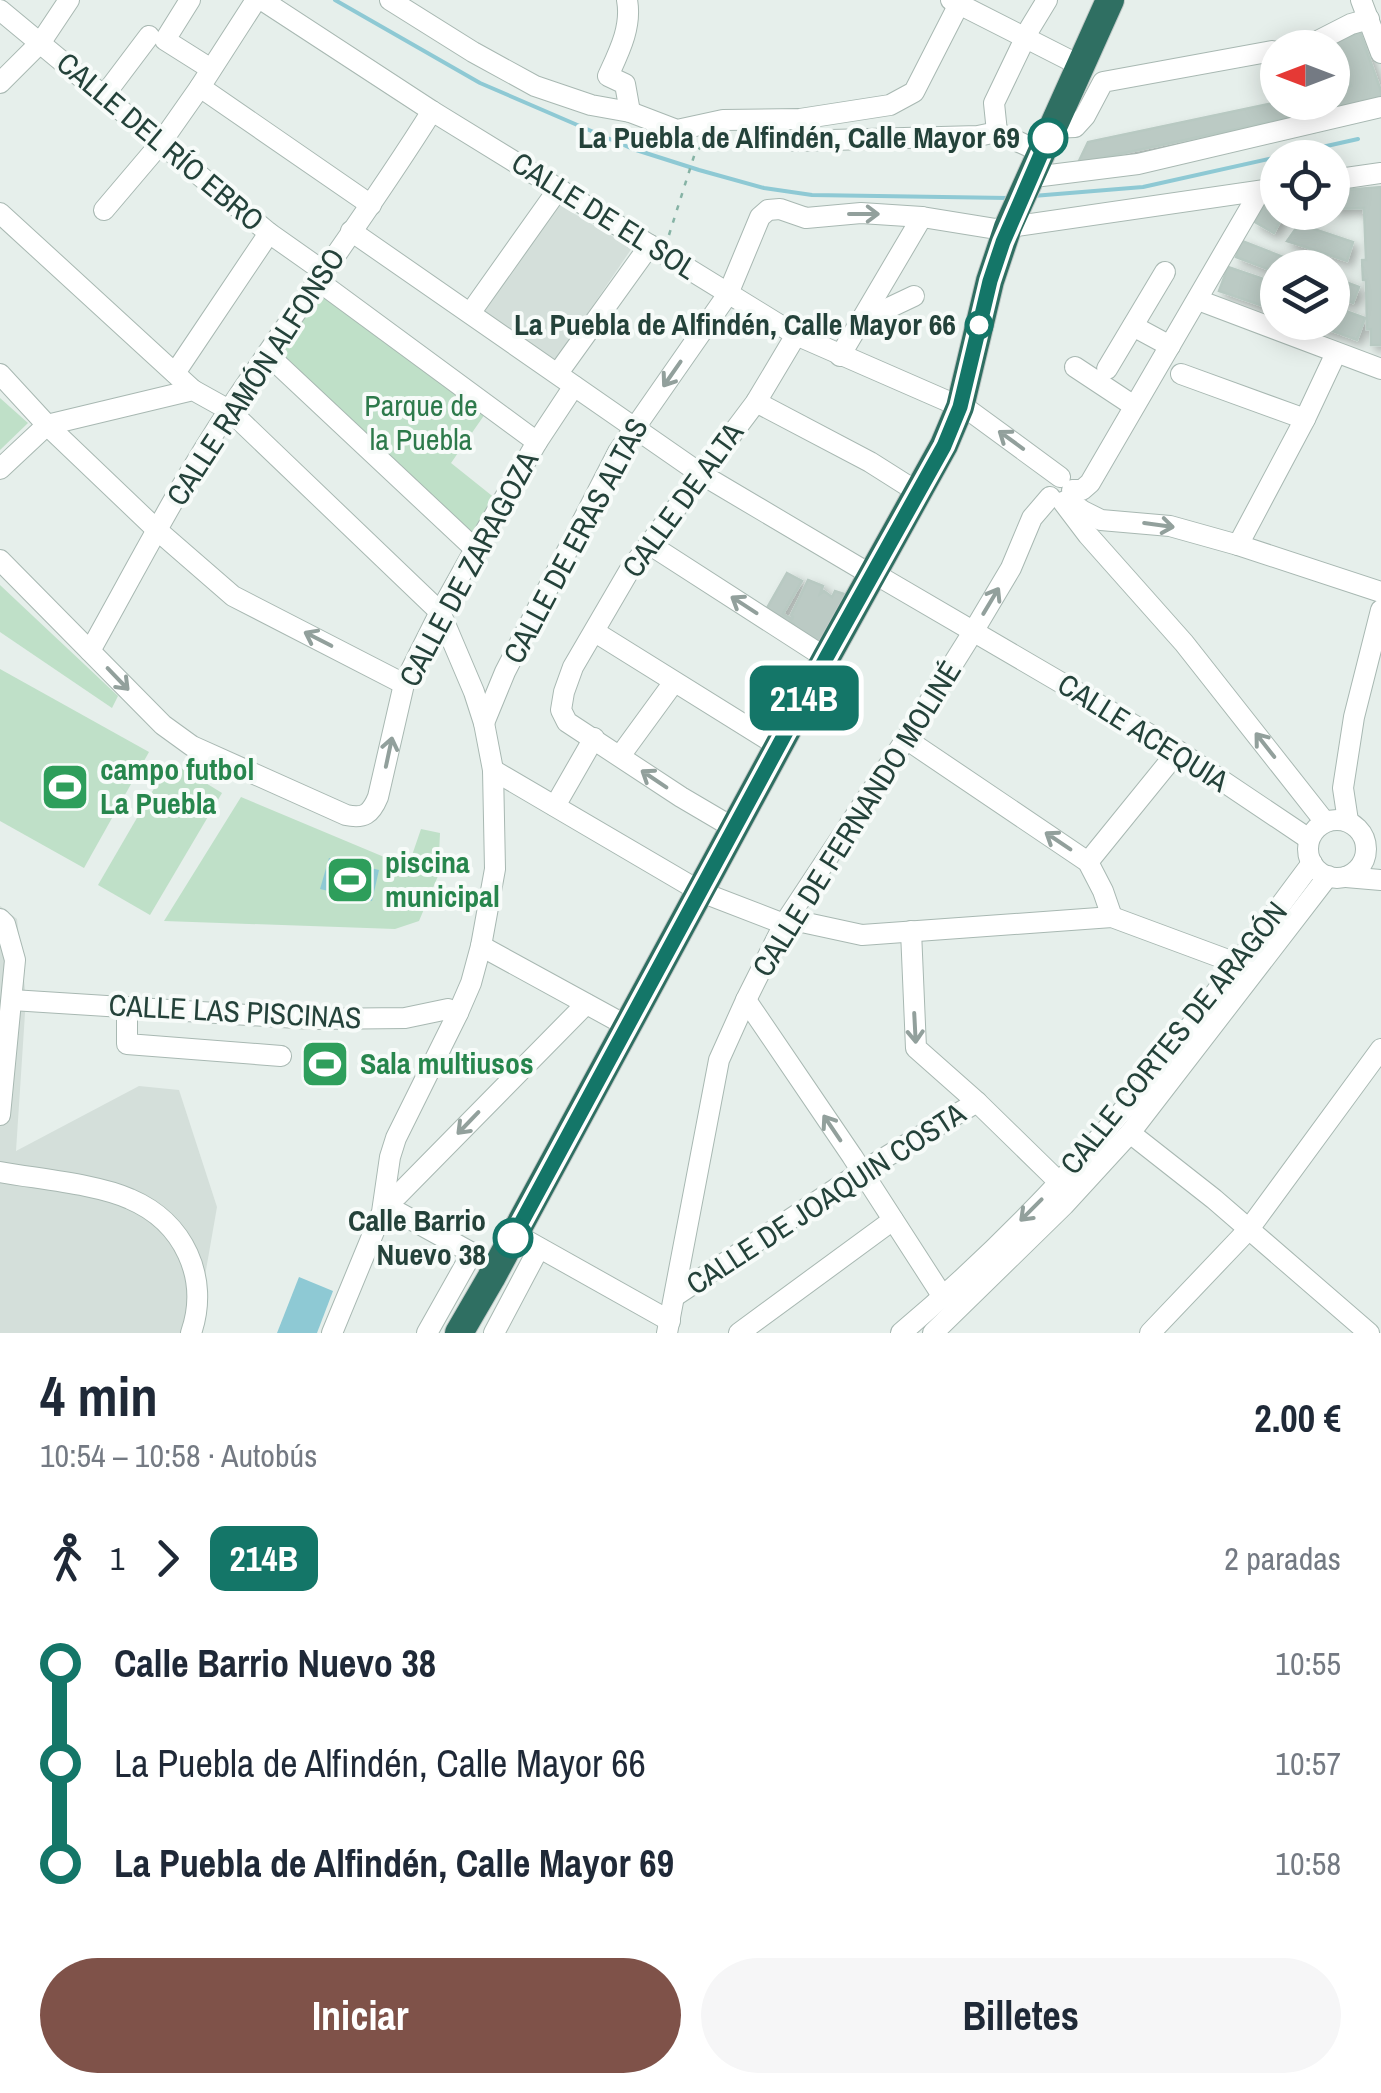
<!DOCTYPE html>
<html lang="es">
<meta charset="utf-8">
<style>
:root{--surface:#fff;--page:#f6f6f7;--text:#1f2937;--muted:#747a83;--accent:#7f5249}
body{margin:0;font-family:"Archivo Narrow",sans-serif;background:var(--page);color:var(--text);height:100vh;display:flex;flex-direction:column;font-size:38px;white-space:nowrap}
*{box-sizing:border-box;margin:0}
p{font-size:32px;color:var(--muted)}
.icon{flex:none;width:55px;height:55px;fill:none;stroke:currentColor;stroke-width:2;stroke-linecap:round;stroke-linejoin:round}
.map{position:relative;height:1333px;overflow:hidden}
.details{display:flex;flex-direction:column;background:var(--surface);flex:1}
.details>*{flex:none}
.badge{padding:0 20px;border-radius:15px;font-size:35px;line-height:65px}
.needle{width:65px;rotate:270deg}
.controls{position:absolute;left:1260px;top:30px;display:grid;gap:20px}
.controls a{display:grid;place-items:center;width:90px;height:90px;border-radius:50%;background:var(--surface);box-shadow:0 5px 25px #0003;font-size:50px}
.map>.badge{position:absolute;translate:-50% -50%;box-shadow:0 0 0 5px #fff}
.legs{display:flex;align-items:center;gap:15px;height:110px;padding:0 40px;font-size:32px}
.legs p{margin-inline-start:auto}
.headline{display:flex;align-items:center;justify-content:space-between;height:170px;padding:0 40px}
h1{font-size:55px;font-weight:700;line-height:75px}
.cta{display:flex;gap:20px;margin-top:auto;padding:20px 40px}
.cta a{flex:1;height:115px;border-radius:60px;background:var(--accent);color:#fff;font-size:40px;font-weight:700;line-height:115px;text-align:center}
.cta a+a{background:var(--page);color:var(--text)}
ul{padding:0 40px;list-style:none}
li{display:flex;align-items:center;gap:35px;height:100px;font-size:38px}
li i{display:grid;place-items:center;width:15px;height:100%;margin:0 12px;background:currentColor}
li i::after{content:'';width:25px;height:25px;margin:-12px;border:8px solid;border-radius:50%;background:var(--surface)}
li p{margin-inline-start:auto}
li:first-child i{background:linear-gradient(#0000 50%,currentColor 0)}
li:last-child i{background:linear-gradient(currentColor 50%,#0000 0)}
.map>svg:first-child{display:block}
</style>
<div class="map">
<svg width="1381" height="1333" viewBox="0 0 1381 1333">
<defs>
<filter id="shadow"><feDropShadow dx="5" dy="5" stdDeviation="5" flood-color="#0004"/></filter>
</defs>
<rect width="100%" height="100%" fill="#e6efeb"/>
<g fill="#d4dfda">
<path d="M 558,204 L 632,248 L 556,360 L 483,311 Z"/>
<path d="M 0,906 L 17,919 L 26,998 L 16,1151 L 139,1086 L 179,1090 L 217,1207 L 195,1333 L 0,1333 Z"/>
</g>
<g fill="#bfe0c8">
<path d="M 320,290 L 485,414 L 451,463 L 496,499 L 472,534 L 278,353 Z"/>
<path d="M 0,398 L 28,423 L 0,450 Z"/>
<path d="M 0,585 L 118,696 L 112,708 L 0,632 Z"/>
<path d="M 0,669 L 149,752 L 84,868 L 0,821 Z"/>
<path d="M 170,761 L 222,793 L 150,915 L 98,885 Z"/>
<path d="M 241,797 L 408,867 L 421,829 L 440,833 L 438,876 L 419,921 L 395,929 L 164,921 Z"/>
<path d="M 326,1046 L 343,1069 L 324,1082 L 307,1060 Z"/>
</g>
<g fill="#8ec9d4">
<path d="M 329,858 L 379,870 L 372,901 L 320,889 Z"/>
<path d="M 299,1277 L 333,1291 L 317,1333 L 277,1333 Z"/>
</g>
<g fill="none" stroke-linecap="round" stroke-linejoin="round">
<g stroke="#8ec9d4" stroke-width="4">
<path d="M 335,0 L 480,83 L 633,149 L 699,170 L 764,188 L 812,195 L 1008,198"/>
<path d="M 1033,196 L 1143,187 L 1358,139"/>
</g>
</g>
<g fill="#bbcac4" stroke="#b8c9c2" stroke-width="2.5" filter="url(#shadow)">
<path d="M 1360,32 L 1381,91 L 1381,98 L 1078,163 L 1088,142 L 1278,102 L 1332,102 L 1332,90 L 1351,86 L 1337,42 Z"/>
<path d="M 1381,187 L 1381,345 L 1371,345 L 1371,329 L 1367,329 L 1366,280 L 1363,280 L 1362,260 L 1366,260 L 1364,208 L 1332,209 L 1332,191 Z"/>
<path d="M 1269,196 L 1278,196 L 1278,212 L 1288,212 L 1283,216 L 1274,233 L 1255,222 Z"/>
<path d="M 1299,224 L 1353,242 L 1347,261 L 1287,241 Z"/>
<path d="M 1242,241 L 1309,267 L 1308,268 L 1278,268 L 1278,273 L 1236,257 Z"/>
<path d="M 1228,267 L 1278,284 L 1278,311 L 1219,291 Z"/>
<path d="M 1332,277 L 1359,287 L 1353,303 L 1332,295 Z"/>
<path d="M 1332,306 L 1365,318 L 1357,340 L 1308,322 L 1332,322 Z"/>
<path d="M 787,573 L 802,581 L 783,614 L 792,619 L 790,622 L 794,624 L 790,631 L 763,615 Z"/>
<path d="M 808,580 L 823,586 L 820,594 L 824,591 L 832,597 L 835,591 L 850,596 L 819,649 L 790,631 L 794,624 L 790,622 L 793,617 L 791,615 Z"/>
</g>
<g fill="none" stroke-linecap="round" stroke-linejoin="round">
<g stroke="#a8b8b2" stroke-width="22">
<g id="minor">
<path d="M 190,0 L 165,40 L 211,69"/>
<path d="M 262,0 L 432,111 L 796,335 L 970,411 L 1060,477"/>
<path d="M 390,0 L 473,52 L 535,86 L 591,105 L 630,112 L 677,130 L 723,120 L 800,119 L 890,105 L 914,92 L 959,4"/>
<path d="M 627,0 C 632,27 619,52 608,76 L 625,84 L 630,112"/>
<path d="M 951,0 L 1081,66"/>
<path d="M 1361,0 L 1381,53"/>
<path d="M 0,10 L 269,233 L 323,271"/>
<path d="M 1304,48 L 1351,24 L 1369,19"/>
<path d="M 0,83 L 41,42 L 69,0"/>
<path d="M 200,87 L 371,205"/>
<path d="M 103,97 L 149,36"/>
<path d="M 1052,128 L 1075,127 L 1085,116 L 1103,82 L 1272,51 L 1278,53"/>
<path d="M 794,141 L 978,136 L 997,132"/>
<path d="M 1041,152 L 997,132 L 994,103 L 1030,28 L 1047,0"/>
<path d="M 1030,175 L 1042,176 L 1138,164 L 1381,107"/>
<path d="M 1332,180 L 1381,173"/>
<path d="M 104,210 L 160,144 L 200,87 L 256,0"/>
<path d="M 0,213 L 193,390"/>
<path d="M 351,231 L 701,474 L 863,570 L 875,574 L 1178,751 L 1309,839"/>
<path d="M 317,280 L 537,442"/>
<path d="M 1198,300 L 1381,369"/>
<path d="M 471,312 L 559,188"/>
<path d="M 859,322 L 914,296"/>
<path d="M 1133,326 L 1170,346"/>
<path d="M 267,354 L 475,549"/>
<path d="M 840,356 L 922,217"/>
<path d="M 1075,367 L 1134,406"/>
<path d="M 1107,369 L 1165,272"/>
<path d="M 175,373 L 269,233"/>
<path d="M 558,373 L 650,245"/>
<path d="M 0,374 L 47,425 L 157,530 L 233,596 L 404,684"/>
<path d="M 1181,374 L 1305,419"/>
<path d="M 756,402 L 870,462 L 919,493"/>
<path d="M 0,469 L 47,425 L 193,390 L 229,410 L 440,612 L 474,692 L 484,723 L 493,770 L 495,869 L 481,946 L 471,983 L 458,1013 L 396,1138 L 390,1157 L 382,1212 L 332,1333"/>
<path d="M 1072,490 L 1082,490 L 1090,483 L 1260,191"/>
<path d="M 1067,500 L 1083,511 L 1101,520 L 1170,526 L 1238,545 L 1381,592"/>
<path d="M 1063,502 L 1088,535 L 1184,643 L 1325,822"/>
<path d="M 649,544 L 826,658"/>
<path d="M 1238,545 L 1305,419 L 1336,353"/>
<path d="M 0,560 L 163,725 L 192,746 L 346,815 C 364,819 371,814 378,797 L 404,684 L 440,612 L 475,549 L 537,442 L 574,386"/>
<path d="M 595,632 L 778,746"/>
<path d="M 90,651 C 136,569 179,485 231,407 C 297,308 369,212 432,111"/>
<path d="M 484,723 L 505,672 L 618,452 L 728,294 L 760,217 L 768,210 L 780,209 L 806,218 L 861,213 L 922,217 L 996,229 L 1278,188"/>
<path d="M 906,739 L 1088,862 L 1103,891 L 1112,917"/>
<path d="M 620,756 L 674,682"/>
<path d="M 493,770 L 701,892 L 784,924"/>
<path d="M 555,806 L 594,738"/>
<circle cx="1337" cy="849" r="29"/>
<path d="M 1348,821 L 1343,788 L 1354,717 L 1381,610"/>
<path d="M 732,832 L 732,827 L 681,797 L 567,722 L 561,710 L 564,692 L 573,667 L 629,571 L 756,402 L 796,335"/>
<path d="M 1088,862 L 1178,751"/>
<path d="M 1346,877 L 1381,880"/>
<path d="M 0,919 L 5,924 L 15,960 L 0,1115"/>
<path d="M 788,919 L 862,935 L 1112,917 L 1236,963"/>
<path d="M 911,931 L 916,1048 L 977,1102 L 1059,1182"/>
<path d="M 481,946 L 627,1026"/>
<path d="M 12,1000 L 312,1019 L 405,1018 L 448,1009 L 458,1013"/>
<path d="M 746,1000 L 852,1156 L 943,1297"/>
<path d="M 127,1007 L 127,1044 L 281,1056"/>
<path d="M 1130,1133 L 1214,1199 L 1369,1333"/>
<path d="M 0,1172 C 38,1179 97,1184 130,1199 C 184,1222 210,1278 191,1333"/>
<path d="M 385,1205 L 398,1195 L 586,1004"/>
<path d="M 385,1205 L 472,1253 L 427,1333"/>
<path d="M 515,1234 L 670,1321"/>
<path d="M 675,1296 L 861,1172 L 977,1102"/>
<path d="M 494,1333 L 539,1248"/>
<path d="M 667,1333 L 719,1060 L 746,1000 L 784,924 L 906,739 L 973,632 L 1011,568 L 1032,518 L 1050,497"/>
<path d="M 739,1333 L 893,1220"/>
<path d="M 901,1333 C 972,1273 1046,1200 1107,1129 C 1180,1045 1245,952 1312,863"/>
<path d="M 933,1333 L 1064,1205 L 1130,1133 L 1328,876"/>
<path d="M 1150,1333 L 1249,1229 L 1381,1049"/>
</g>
</g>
<g stroke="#c2cac8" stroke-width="30">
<path id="highway" d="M 459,1333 L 491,1278 L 826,658 L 944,445 L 960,407 L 990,281 L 1008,227 L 1110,0"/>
</g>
<path stroke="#86b3a5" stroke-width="2.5" stroke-dasharray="5 8" stroke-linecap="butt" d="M 669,235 L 695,153 L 703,145 L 777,142"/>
<use href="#minor" stroke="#fff" stroke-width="20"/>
<use href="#highway" stroke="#2f6f62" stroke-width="28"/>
</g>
<defs><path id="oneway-shaft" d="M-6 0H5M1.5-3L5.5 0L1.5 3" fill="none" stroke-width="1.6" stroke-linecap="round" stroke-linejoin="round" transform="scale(2.5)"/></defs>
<g stroke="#92a09c">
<use href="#oneway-shaft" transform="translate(864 214)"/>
<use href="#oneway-shaft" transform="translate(672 374) rotate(125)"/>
<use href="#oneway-shaft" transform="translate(1011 440) rotate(-144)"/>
<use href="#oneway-shaft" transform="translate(1159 525) rotate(8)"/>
<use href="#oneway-shaft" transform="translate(991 601) rotate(-59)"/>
<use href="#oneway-shaft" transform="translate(744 605) rotate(-147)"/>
<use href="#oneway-shaft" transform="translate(318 639) rotate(-153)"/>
<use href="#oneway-shaft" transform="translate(118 679) rotate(46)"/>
<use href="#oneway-shaft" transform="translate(1265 745) rotate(-128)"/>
<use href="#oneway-shaft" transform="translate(389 752) rotate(-78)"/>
<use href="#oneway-shaft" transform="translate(654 779) rotate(-146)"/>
<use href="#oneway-shaft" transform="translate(1058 841) rotate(-146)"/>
<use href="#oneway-shaft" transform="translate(915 1028) rotate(87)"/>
<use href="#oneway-shaft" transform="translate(468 1123) rotate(134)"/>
<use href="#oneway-shaft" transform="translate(832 1128) rotate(-124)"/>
<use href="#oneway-shaft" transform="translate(1031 1210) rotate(135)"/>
</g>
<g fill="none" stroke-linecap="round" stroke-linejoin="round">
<g stroke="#fff" stroke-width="22">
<path id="line-1" d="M 513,1238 L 826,658 L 944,446 L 960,407 L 990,281 L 1003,242 L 1048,138"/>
</g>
<use href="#line-1" stroke="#147668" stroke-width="15"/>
</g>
<defs>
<g id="stadium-square" transform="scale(2.5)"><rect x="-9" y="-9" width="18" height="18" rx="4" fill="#2e9e5b" stroke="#f7fbf9"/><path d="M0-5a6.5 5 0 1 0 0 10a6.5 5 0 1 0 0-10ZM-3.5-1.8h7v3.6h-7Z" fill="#fff"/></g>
</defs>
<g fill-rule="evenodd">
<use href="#stadium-square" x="65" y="787"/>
<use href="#stadium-square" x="350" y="880"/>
<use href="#stadium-square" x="325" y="1064"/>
</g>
<g fill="#fff" stroke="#147668" stroke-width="5">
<circle cx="1048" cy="138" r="18"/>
<circle cx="979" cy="325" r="12"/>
<circle cx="513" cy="1238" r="18"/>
</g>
<g text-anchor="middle" stroke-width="8" stroke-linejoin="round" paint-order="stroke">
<g font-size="30" font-weight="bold" fill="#24423a" stroke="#f7fbf9" text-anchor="end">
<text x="1020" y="148">La Puebla de Alfindén, Calle Mayor 69</text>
<text x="956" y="335">La Puebla de Alfindén, Calle Mayor 66</text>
<text x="486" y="1231">Calle Barrio<tspan x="486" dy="34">Nuevo 38</tspan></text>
</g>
<g font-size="30" fill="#24423a" stroke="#f7fbf9">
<text transform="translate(160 142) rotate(40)" y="10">CALLE DEL RÍO EBRO</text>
<text transform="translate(604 216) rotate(32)" y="10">CALLE DE EL SOL</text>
<text transform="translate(256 377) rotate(-57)" y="10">CALLE RAMÓN ALFONSO</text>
<text transform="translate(683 500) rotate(-54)" y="10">CALLE DE ALTA</text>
<text transform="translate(576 541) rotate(-62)" y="10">CALLE DE ERAS ALTAS</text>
<text transform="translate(469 569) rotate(-62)" y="10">CALLE DE ZARAGOZA</text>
<text transform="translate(1143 733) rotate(32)" y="10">CALLE ACEQUIA</text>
<text transform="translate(857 819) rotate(-58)" y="10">CALLE DE FERNANDO MOLINÉ</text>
<text transform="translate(235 1012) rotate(3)" y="10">CALLE LAS PISCINAS</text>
<text transform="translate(1174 1038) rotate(-51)" y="10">CALLE CORTES DE ARAGÓN</text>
<text transform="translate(826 1199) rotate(-33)" y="10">CALLE DE JOAQUIN COSTA</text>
</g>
<g font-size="30" fill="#2d7a4b" stroke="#f7fbf9">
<text x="421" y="416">Parque de<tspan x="421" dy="34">la Puebla</tspan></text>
</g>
<g font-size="30" font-weight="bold" fill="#27864d" stroke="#f7fbf9" text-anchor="start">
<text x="100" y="780">campo futbol<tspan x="100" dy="34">La Puebla</tspan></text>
<text x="385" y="873">piscina<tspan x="385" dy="34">municipal</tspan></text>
<text x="360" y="1074">Sala multiusos</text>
</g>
</g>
</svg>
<div class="controls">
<a><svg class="needle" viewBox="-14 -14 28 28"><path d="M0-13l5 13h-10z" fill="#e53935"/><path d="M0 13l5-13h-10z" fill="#747a83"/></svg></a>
<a><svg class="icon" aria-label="locate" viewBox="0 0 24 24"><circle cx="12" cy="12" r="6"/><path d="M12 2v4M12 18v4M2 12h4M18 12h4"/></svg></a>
<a><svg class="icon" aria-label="layers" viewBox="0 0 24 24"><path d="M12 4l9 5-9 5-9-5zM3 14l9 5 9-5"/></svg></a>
</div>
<b class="badge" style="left:804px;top:698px;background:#147668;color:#fff">214B</b>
</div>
<section class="details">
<div class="headline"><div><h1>4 min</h1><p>10:54 – 10:58 · Autobús</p></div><b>2.00 €</b></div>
<div class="legs"><svg class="icon" aria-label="walk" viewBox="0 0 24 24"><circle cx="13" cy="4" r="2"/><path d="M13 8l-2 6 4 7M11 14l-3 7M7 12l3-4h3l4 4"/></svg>1<svg class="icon" aria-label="forward" viewBox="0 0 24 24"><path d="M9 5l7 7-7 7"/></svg><b class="badge" style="background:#147668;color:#fff">214B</b><p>2 paradas</p></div>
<ul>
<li><i style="color:#147668"></i><b>Calle Barrio Nuevo 38</b><p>10:55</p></li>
<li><i style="color:#147668"></i><span>La Puebla de Alfindén, Calle Mayor 66</span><p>10:57</p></li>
<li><i style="color:#147668"></i><b>La Puebla de Alfindén, Calle Mayor 69</b><p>10:58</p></li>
</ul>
<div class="cta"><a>Iniciar</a><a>Billetes</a></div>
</section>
